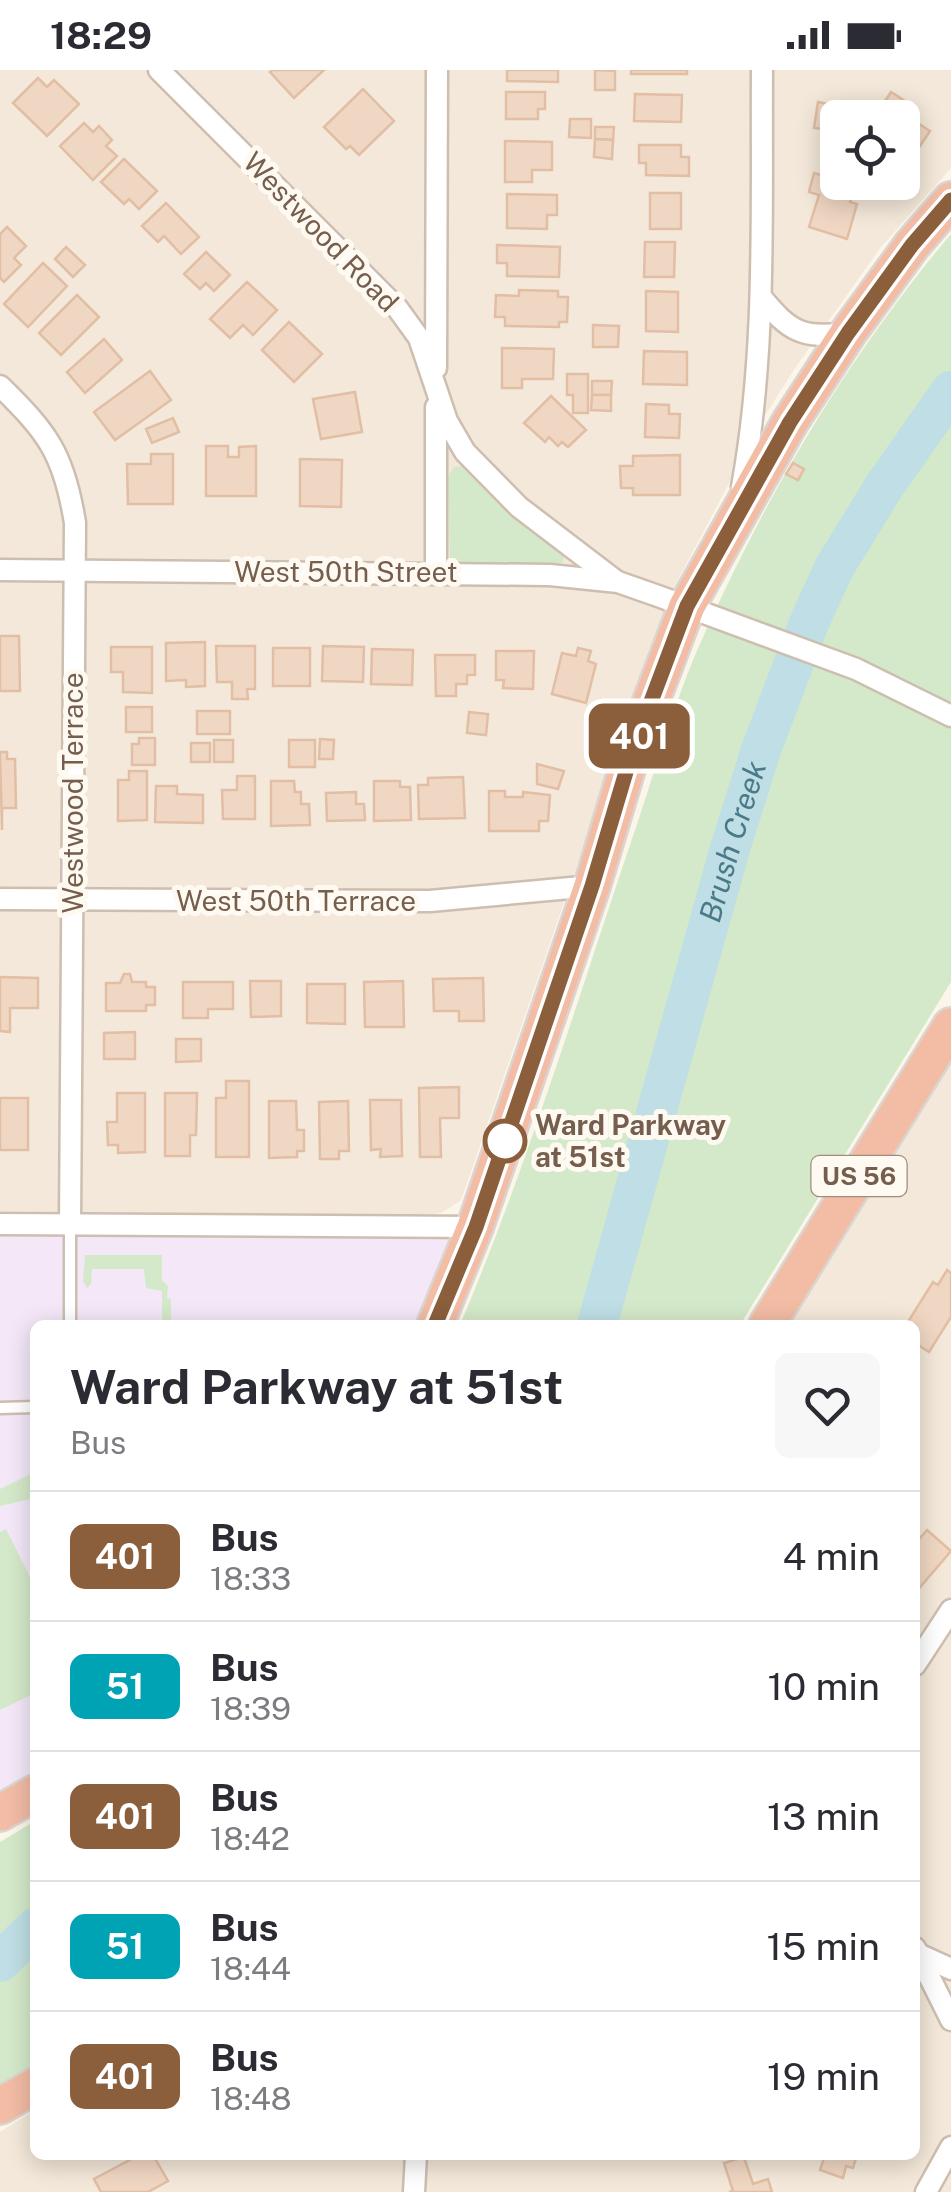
<!DOCTYPE html>
<style>
:root{--surface:#fff;--page:#f7f7f7;--text:#2b2b33;--muted:#7c7c81;--line:#e1e1e2}
body{margin:0;font-family:"Public Sans",sans-serif;background:var(--page);color:var(--text);height:100vh;display:flex;flex-direction:column;font-size:38px;white-space:nowrap}
*{box-sizing:border-box;margin:0}
p{font-size:32px;color:var(--muted)}
.icon{flex:none;width:55px;height:55px;fill:none;stroke:currentColor;stroke-width:2;stroke-linecap:round;stroke-linejoin:round}
.map{position:relative;flex:1;overflow:hidden}
.sheet{position:absolute;left:30px;top:1250px;width:890px;height:840px;display:flex;flex-direction:column;background:var(--surface);border-radius:15px;box-shadow:0 5px 25px #0003}
.sheet>*{flex:none}
.badge{padding:0 20px;border-radius:15px;font-size:35px;line-height:65px}
.buttons{position:absolute;left:820px;top:30px;display:grid;gap:20px}
.buttons a{display:grid;place-items:center;width:100px;height:100px;border-radius:15px;background:var(--surface);box-shadow:0 5px 25px #0003;font-size:50px}
.map>.badge{position:absolute;translate:-50% -50%;box-shadow:0 0 0 5px #fff}
.round{display:grid;place-items:center;flex:none;width:105px;height:105px;border-radius:15px;background:var(--page)}
.overview{display:flex;align-items:center;justify-content:space-between;height:170px;padding:0 40px}
h1{font-size:48px;font-weight:700;line-height:75px}
ul{padding:0;list-style:none}
li{display:flex;align-items:center;gap:30px;height:130px;padding:0 40px;border-top:2px solid var(--line)}
li div{flex:1}
li b{display:block;font-size:38px}
li em{font-style:normal}
li .badge{min-width:110px;font-weight:700;text-align:center}
.status{display:flex;justify-content:space-between;align-items:center;height:70px;padding:0 50px;background:var(--surface);direction:ltr}
.status svg{height:28px;fill:currentColor}
.map>svg:first-child{display:block}
</style>
<div class="status"><b>18:29</b><svg viewBox="0 0 49 12"><path d="M0 12V9h3v3zM5 12V6h3v6zM10 12V3h3v9zM15 12V0h3v12zM26 1h20v11H26zM47 4h2v5h-2z"/></svg></div>
<div class="map">
<svg width="951" height="2122" viewBox="0 0 951 2122">
<rect width="100%" height="100%" fill="#fcf6ea"/>
<g fill="#f3e8d9" fill-rule="evenodd">
<path d="M 0,0 L 951,0 L 951,98 L 881,177 L 795,298 L 764,347 L 671,523 L 465,1119 L 460,1131 L 441,1143 L 410,1147 L 0,1141 ZM 838,48 L 902,48 L 902,112 L 838,112 Z"/>
<path d="M 951,983 L 951,2122 L 0,2122 L 0,2062 L 35,2040 L 35,2085 L 915,2085 L 915,1255 L 786,1255 Z"/>
</g>
<path fill="#f3e7f8" d="M 0,1152 L 454,1166 L 420,1255 L 35,1255 L 35,1723 L 0,1743 Z"/>
<g fill="#d4e9c9">
<path d="M 951,164 L 951,912 L 740,1255 L 460,1255 C 527,1097 577,931 632,769 C 654,705 672,638 699,576 C 765,427 846,289 951,164 Z"/>
<path d="M 463,396 L 504,439 L 564,486 L 563,492 L 556,496 L 454,495 L 450,491 L 448,407 L 454,397 Z"/>
<path d="M 85,1185 L 162,1185 L 162,1210 L 168,1216 L 167,1228 L 171,1229 L 171,1255 L 162,1255 L 162,1221 L 146,1218 L 144,1199 L 92,1199 L 91,1214 L 87,1218 L 83,1211 Z"/>
<path d="M 35,1402 L 35,1428 L 0,1436 L 0,1419 Z"/>
<path d="M 6,1459 L 35,1517 L 35,1623 L 0,1640 L 0,1462 Z"/>
<path d="M 35,1751 L 35,1994 L 0,2015 L 0,1772 Z"/>
</g>
<g fill="none" stroke-linecap="round" stroke-linejoin="round">
<g stroke="#bfdee5" stroke-width="40">
<path id="s1" d="M 597,1255 L 731,775 L 761,680 L 809,553 L 834,498 L 885,415 L 951,321"/>
<path d="M 0,1892 L 35,1858"/>
</g>
</g>
<g fill="#f0d7c3" stroke="#e1bea4" stroke-width="2.5">
<path d="M 272,0 L 324,0 L 294,28 L 270,2 Z"/>
<path d="M 507,0 L 558,0 L 558,12 L 507,11 Z"/>
<path d="M 595,0 L 615,1 L 615,20 L 595,20 Z"/>
<rect x="631" y="0" width="56" height="4"/>
<path d="M 38,8 L 47,17 L 54,10 L 79,34 L 47,66 L 13,33 Z"/>
<path d="M 363,19 L 394,51 L 359,85 L 350,76 L 346,79 L 324,57 Z"/>
<path d="M 506,22 L 545,22 L 545,39 L 538,39 L 538,49 L 506,49 Z"/>
<path d="M 891,22 L 908,33 L 902,43 L 930,61 L 906,97 L 902,95 L 902,48 L 874,48 Z"/>
<path d="M 635,24 L 682,25 L 681,52 L 634,51 Z"/>
<path d="M 818,32 L 843,37 L 842,42 L 856,44 L 856,48 L 838,48 L 838,61 L 814,58 Z"/>
<path d="M 570,49 L 591,49 L 591,68 L 569,67 Z"/>
<path d="M 84,53 L 93,62 L 99,56 L 112,70 L 106,76 L 117,86 L 93,110 L 60,76 Z"/>
<path d="M 595,57 L 614,57 L 613,70 L 595,69 Z"/>
<path d="M 595,69 L 613,70 L 612,89 L 594,87 Z"/>
<path d="M 505,71 L 552,72 L 552,100 L 532,100 L 532,112 L 505,112 Z"/>
<path d="M 639,75 L 681,75 L 681,87 L 689,87 L 689,106 L 646,105 L 646,93 L 639,93 Z"/>
<path d="M 124,89 L 157,121 L 139,139 L 129,129 L 124,134 L 101,112 Z"/>
<path d="M 814,103 L 838,110 L 838,112 L 855,115 L 850,132 L 857,134 L 847,169 L 809,157 L 819,125 L 809,122 Z"/>
<rect x="650" y="123" width="31" height="36"/>
<path d="M 507,124 L 557,125 L 557,145 L 547,145 L 547,159 L 507,158 Z"/>
<path d="M 166,133 L 199,167 L 181,184 L 164,166 L 158,172 L 142,156 Z"/>
<path d="M 7,157 L 26,176 L 14,188 L 21,195 L 4,212 L 0,208 L 0,164 Z"/>
<path d="M 645,172 L 675,172 L 674,207 L 644,207 Z"/>
<path d="M 497,175 L 560,177 L 559,207 L 507,206 L 507,193 L 497,193 Z"/>
<path d="M 66,177 L 85,195 L 73,207 L 55,189 Z"/>
<path d="M 206,182 L 230,205 L 214,221 L 206,213 L 200,219 L 184,204 Z"/>
<path d="M 43,193 L 67,216 L 28,257 L 4,234 Z"/>
<path d="M 247,212 L 277,240 L 253,265 L 243,255 L 230,268 L 210,249 Z"/>
<path d="M 519,220 L 558,221 L 558,227 L 568,227 L 567,252 L 559,252 L 559,257 L 505,256 L 505,247 L 495,247 L 496,225 L 519,226 Z"/>
<path d="M 646,221 L 678,222 L 678,262 L 646,261 Z"/>
<path d="M 77,225 L 99,247 L 61,285 L 39,263 Z"/>
<path d="M 289,252 L 322,284 L 294,312 L 262,280 Z"/>
<path d="M 593,255 L 619,256 L 618,277 L 593,277 Z"/>
<path d="M 104,269 L 122,290 L 85,323 L 67,302 Z"/>
<path d="M 502,278 L 554,279 L 553,309 L 522,309 L 522,318 L 502,318 Z"/>
<path d="M 644,281 L 687,282 L 687,315 L 643,314 Z"/>
<path d="M 150,301 L 171,330 L 115,370 L 94,342 Z"/>
<path d="M 567,304 L 588,304 L 588,343 L 573,343 L 573,325 L 567,325 Z"/>
<path d="M 592,311 L 612,311 L 611,325 L 592,325 Z"/>
<path d="M 355,322 L 362,362 L 321,369 L 313,329 Z"/>
<path d="M 592,325 L 611,325 L 611,341 L 591,340 Z"/>
<path d="M 551,326 L 586,360 L 568,377 L 562,372 L 558,376 L 549,367 L 545,372 L 524,353 Z"/>
<path d="M 646,334 L 669,335 L 669,344 L 680,344 L 679,368 L 645,367 Z"/>
<path d="M 173,348 L 179,362 L 152,373 L 146,359 Z"/>
<path d="M 206,376 L 228,376 L 228,387 L 239,387 L 239,377 L 256,376 L 256,426 L 206,426 Z"/>
<path d="M 151,384 L 173,384 L 173,434 L 128,434 L 127,394 L 151,394 Z"/>
<path d="M 680,385 L 680,425 L 633,425 L 633,418 L 621,418 L 620,396 L 633,396 L 633,386 Z"/>
<path d="M 300,389 L 342,390 L 341,437 L 300,436 Z"/>
<path d="M 793,393 L 804,399 L 798,410 L 786,404 Z"/>
<path d="M 0,566 L 19,566 L 20,621 L 0,621 Z"/>
<path d="M 205,572 L 205,616 L 186,617 L 186,610 L 166,611 L 166,573 Z"/>
<path d="M 216,576 L 255,576 L 255,619 L 247,619 L 248,629 L 232,629 L 232,612 L 217,612 Z"/>
<path d="M 323,576 L 364,577 L 363,612 L 322,611 Z"/>
<path d="M 111,577 L 152,577 L 152,623 L 123,622 L 123,602 L 111,602 Z"/>
<rect x="273" y="578" width="37" height="38"/>
<path d="M 578,578 L 591,581 L 588,591 L 596,594 L 586,633 L 552,624 L 562,583 L 576,586 Z"/>
<path d="M 372,579 L 413,580 L 412,615 L 371,614 Z"/>
<path d="M 496,581 L 534,581 L 533,619 L 503,618 L 504,610 L 496,610 Z"/>
<path d="M 435,585 L 475,585 L 475,605 L 467,605 L 467,614 L 456,614 L 456,626 L 436,626 Z"/>
<rect x="126" y="637" width="26" height="25"/>
<rect x="197" y="641" width="33" height="23"/>
<path d="M 469,642 L 488,644 L 486,665 L 467,663 Z"/>
<path d="M 139,668 L 155,668 L 155,695 L 132,695 L 132,674 L 139,674 Z"/>
<path d="M 320,669 L 334,670 L 333,689 L 319,689 Z"/>
<rect x="214" y="670" width="19" height="22"/>
<rect x="289" y="670" width="26" height="27"/>
<rect x="191" y="673" width="19" height="19"/>
<path d="M 0,682 L 7,682 L 7,689 L 15,689 L 16,738 L 2,738 L 2,760 Z"/>
<path d="M 537,694 L 564,701 L 558,719 L 537,714 Z"/>
<path d="M 129,701 L 147,701 L 147,750 L 118,751 L 118,710 L 129,710 Z"/>
<path d="M 237,706 L 255,706 L 255,749 L 223,749 L 222,720 L 237,720 Z"/>
<path d="M 463,707 L 465,748 L 419,749 L 418,715 L 428,715 L 428,708 Z"/>
<path d="M 271,711 L 294,711 L 295,722 L 301,722 L 301,734 L 309,734 L 310,755 L 271,756 Z"/>
<path d="M 374,711 L 400,711 L 400,717 L 410,717 L 411,750 L 374,751 Z"/>
<path d="M 156,716 L 177,716 L 177,724 L 203,725 L 203,753 L 155,752 Z"/>
<path d="M 489,721 L 505,721 L 505,727 L 523,727 L 523,722 L 550,725 L 548,751 L 539,751 L 539,761 L 489,761 Z"/>
<path d="M 356,722 L 356,734 L 364,734 L 365,750 L 327,751 L 326,723 Z"/>
<path d="M 124,904 L 130,904 L 132,912 L 146,912 L 146,917 L 155,917 L 155,935 L 146,935 L 146,941 L 106,941 L 106,913 L 120,913 Z"/>
<path d="M 0,907 L 38,908 L 38,938 L 10,938 L 10,962 L 0,961 Z"/>
<path d="M 483,908 L 484,951 L 459,951 L 459,941 L 434,941 L 433,909 Z"/>
<path d="M 250,911 L 281,911 L 281,946 L 251,947 Z"/>
<path d="M 403,911 L 404,957 L 365,957 L 364,912 Z"/>
<path d="M 183,912 L 233,912 L 233,939 L 208,939 L 208,948 L 183,948 Z"/>
<path d="M 307,914 L 345,914 L 345,954 L 307,953 Z"/>
<path d="M 135,962 L 135,989 L 104,989 L 104,963 Z"/>
<path d="M 176,969 L 201,969 L 201,991 L 176,992 Z"/>
<path d="M 226,1011 L 249,1011 L 249,1087 L 216,1087 L 216,1028 L 226,1028 Z"/>
<path d="M 459,1017 L 459,1048 L 440,1048 L 441,1087 L 420,1087 L 419,1018 Z"/>
<path d="M 117,1023 L 145,1023 L 145,1082 L 118,1083 L 118,1075 L 108,1075 L 107,1052 L 117,1052 Z"/>
<path d="M 165,1023 L 197,1023 L 196,1065 L 190,1065 L 190,1086 L 165,1086 Z"/>
<rect x="0" y="1028" width="28" height="52"/>
<path d="M 370,1030 L 401,1030 L 402,1086 L 380,1087 L 381,1079 L 371,1080 Z"/>
<path d="M 269,1031 L 296,1031 L 297,1060 L 304,1060 L 304,1081 L 297,1081 L 297,1087 L 269,1088 Z"/>
<path d="M 348,1031 L 349,1081 L 339,1081 L 339,1089 L 320,1089 L 319,1032 Z"/>
<path d="M 947,1200 L 951,1203 L 951,1247 L 929,1282 L 915,1273 L 915,1255 L 906,1255 L 933,1212 L 938,1215 Z"/>
<path d="M 927,1460 L 951,1481 L 915,1523 L 915,1474 Z"/>
<path d="M 139,2085 L 153,2085 L 168,2111 L 148,2122 L 101,2122 L 94,2109 Z"/>
<path d="M 857,2085 L 853,2098 L 846,2096 L 843,2108 L 820,2100 L 824,2088 L 819,2085 Z"/>
<path d="M 744,2087 L 753,2114 L 768,2109 L 772,2122 L 729,2122 L 733,2121 L 724,2093 Z"/>
</g>
<g fill="none" stroke-linecap="round" stroke-linejoin="round">
<g stroke="#cebeb0" stroke-width="15">
<g id="lane">
<path d="M 70,1255 L 70,1154"/>
<path d="M 0,1338 L 35,1337"/>
</g>
</g>
<g stroke="#cebeb0" stroke-width="25">
<g id="street">
<path d="M 159,0 L 398,239 L 419,268 L 447,351 L 465,382 L 519,437 L 616,511"/>
<path d="M 761,227 C 790,262 802,269 848,263"/>
<path d="M 436,298 L 437,0"/>
<path d="M 0,316 C 48,363 64,384 75,453 L 70,1154"/>
<path d="M 742,417 C 767,280 761,139 762,0"/>
<path d="M 0,500 L 550,505 L 618,512 L 658,526 L 856,599 L 951,646"/>
<path d="M 436,503 L 436,337"/>
<path d="M 0,829 L 430,831 L 592,816"/>
<path d="M 0,1154 L 475,1157"/>
<path d="M 915,1595 L 951,1540"/>
<path d="M 915,1878 L 951,1950"/>
<path d="M 918,1884 L 951,1899"/>
<path d="M 414,2122 L 416,2085"/>
<path d="M 926,2122 L 951,2077"/>
</g>
</g>
<g stroke="#dbd5d1" stroke-width="40">
<g id="highway">
<path d="M 435,1255 L 475,1157 L 592,816 L 632,682 L 687,536 L 790,352 L 848,263 L 912,175 L 951,130"/>
<path d="M 767,1255 L 951,956"/>
<path d="M 0,1743 L 35,1723"/>
<path d="M 0,2036 L 35,2016"/>
</g>
</g>
<use href="#lane" stroke="#fff" stroke-width="10"/>
<use href="#street" stroke="#fff" stroke-width="20"/>
<use href="#highway" stroke="#f2bca5" stroke-width="35"/>
</g>
<g fill="none" stroke-linecap="round" stroke-linejoin="round">
<g stroke="#fff" stroke-width="22">
<path id="line" d="M 435,1255 L 476,1157 L 592,816 L 632,682 L 687,536 L 790,352 L 848,263 L 912,175 L 951,130"/>
</g>
<use href="#line" stroke="#8b5e3c" stroke-width="15"/>
</g>
<circle fill="#fff" stroke="#8b5e3c" stroke-width="5" cx="505" cy="1071" r="20"/>
<g text-anchor="middle" stroke-width="10" stroke-linejoin="round" paint-order="stroke">
<rect fill="#fef9f1" stroke="#9f8c7f" stroke-width="2.5" x="811.5" y="1086" width="95" height="40" rx="8"/>
<g font-size="25" font-weight="bold" fill="#765e4e">
<text x="859" y="1115">US 56</text>
</g>
<g font-size="28" fill="#765e4e" stroke="#fef9f1">
<text transform="translate(321 162) rotate(46)" y="10">Westwood Road</text>
<text x="346" y="512">West 50th Street</text>
<text transform="translate(73 723) rotate(-90)" y="10">Westwood Terrace</text>
<text x="296" y="841">West 50th Terrace</text>
</g>
<g font-size="28" font-weight="bold" fill="#765e4e" stroke="#fef9f1" text-anchor="start">
<text x="535" y="1065">Ward Parkway<tspan x="535" dy="32">at 51st</tspan></text>
</g>
<g font-size="30" font-style="italic" fill="#497a87" stroke="#fef9f1">
<text dy="10" stroke="none"><textPath href="#s1" startOffset="502">Brush Creek</textPath></text>
</g>
</g>
</svg>
<div class="buttons">
<a><svg class="icon" aria-label="locate" viewBox="0 0 24 24"><circle cx="12" cy="12" r="6"/><path d="M12 2v4M12 18v4M2 12h4M18 12h4"/></svg></a>
</div>
<b class="badge" style="left:639px;top:666px;background:#8b5e3c;color:#fff">401</b>
<section class="sheet">
<div class="overview"><div><h1>Ward Parkway at 51st</h1><p>Bus</p></div><a class="round"><svg class="icon" aria-label="heart" viewBox="0 0 24 24"><path d="M12 20l-8-8c-3-5 5-10 8-4 3-6 11-1 8 4z"/></svg></a></div>
<ul>
<li><span class="badge" style="background:#8b5e3c;color:#fff">401</span><div><b>Bus</b><p>18:33</p></div><em>4 min</em></li>
<li><span class="badge" style="background:#00a3b4;color:#fff">51</span><div><b>Bus</b><p>18:39</p></div><em>10 min</em></li>
<li><span class="badge" style="background:#8b5e3c;color:#fff">401</span><div><b>Bus</b><p>18:42</p></div><em>13 min</em></li>
<li><span class="badge" style="background:#00a3b4;color:#fff">51</span><div><b>Bus</b><p>18:44</p></div><em>15 min</em></li>
<li><span class="badge" style="background:#8b5e3c;color:#fff">401</span><div><b>Bus</b><p>18:48</p></div><em>19 min</em></li>
</ul>
</section>
</div>
